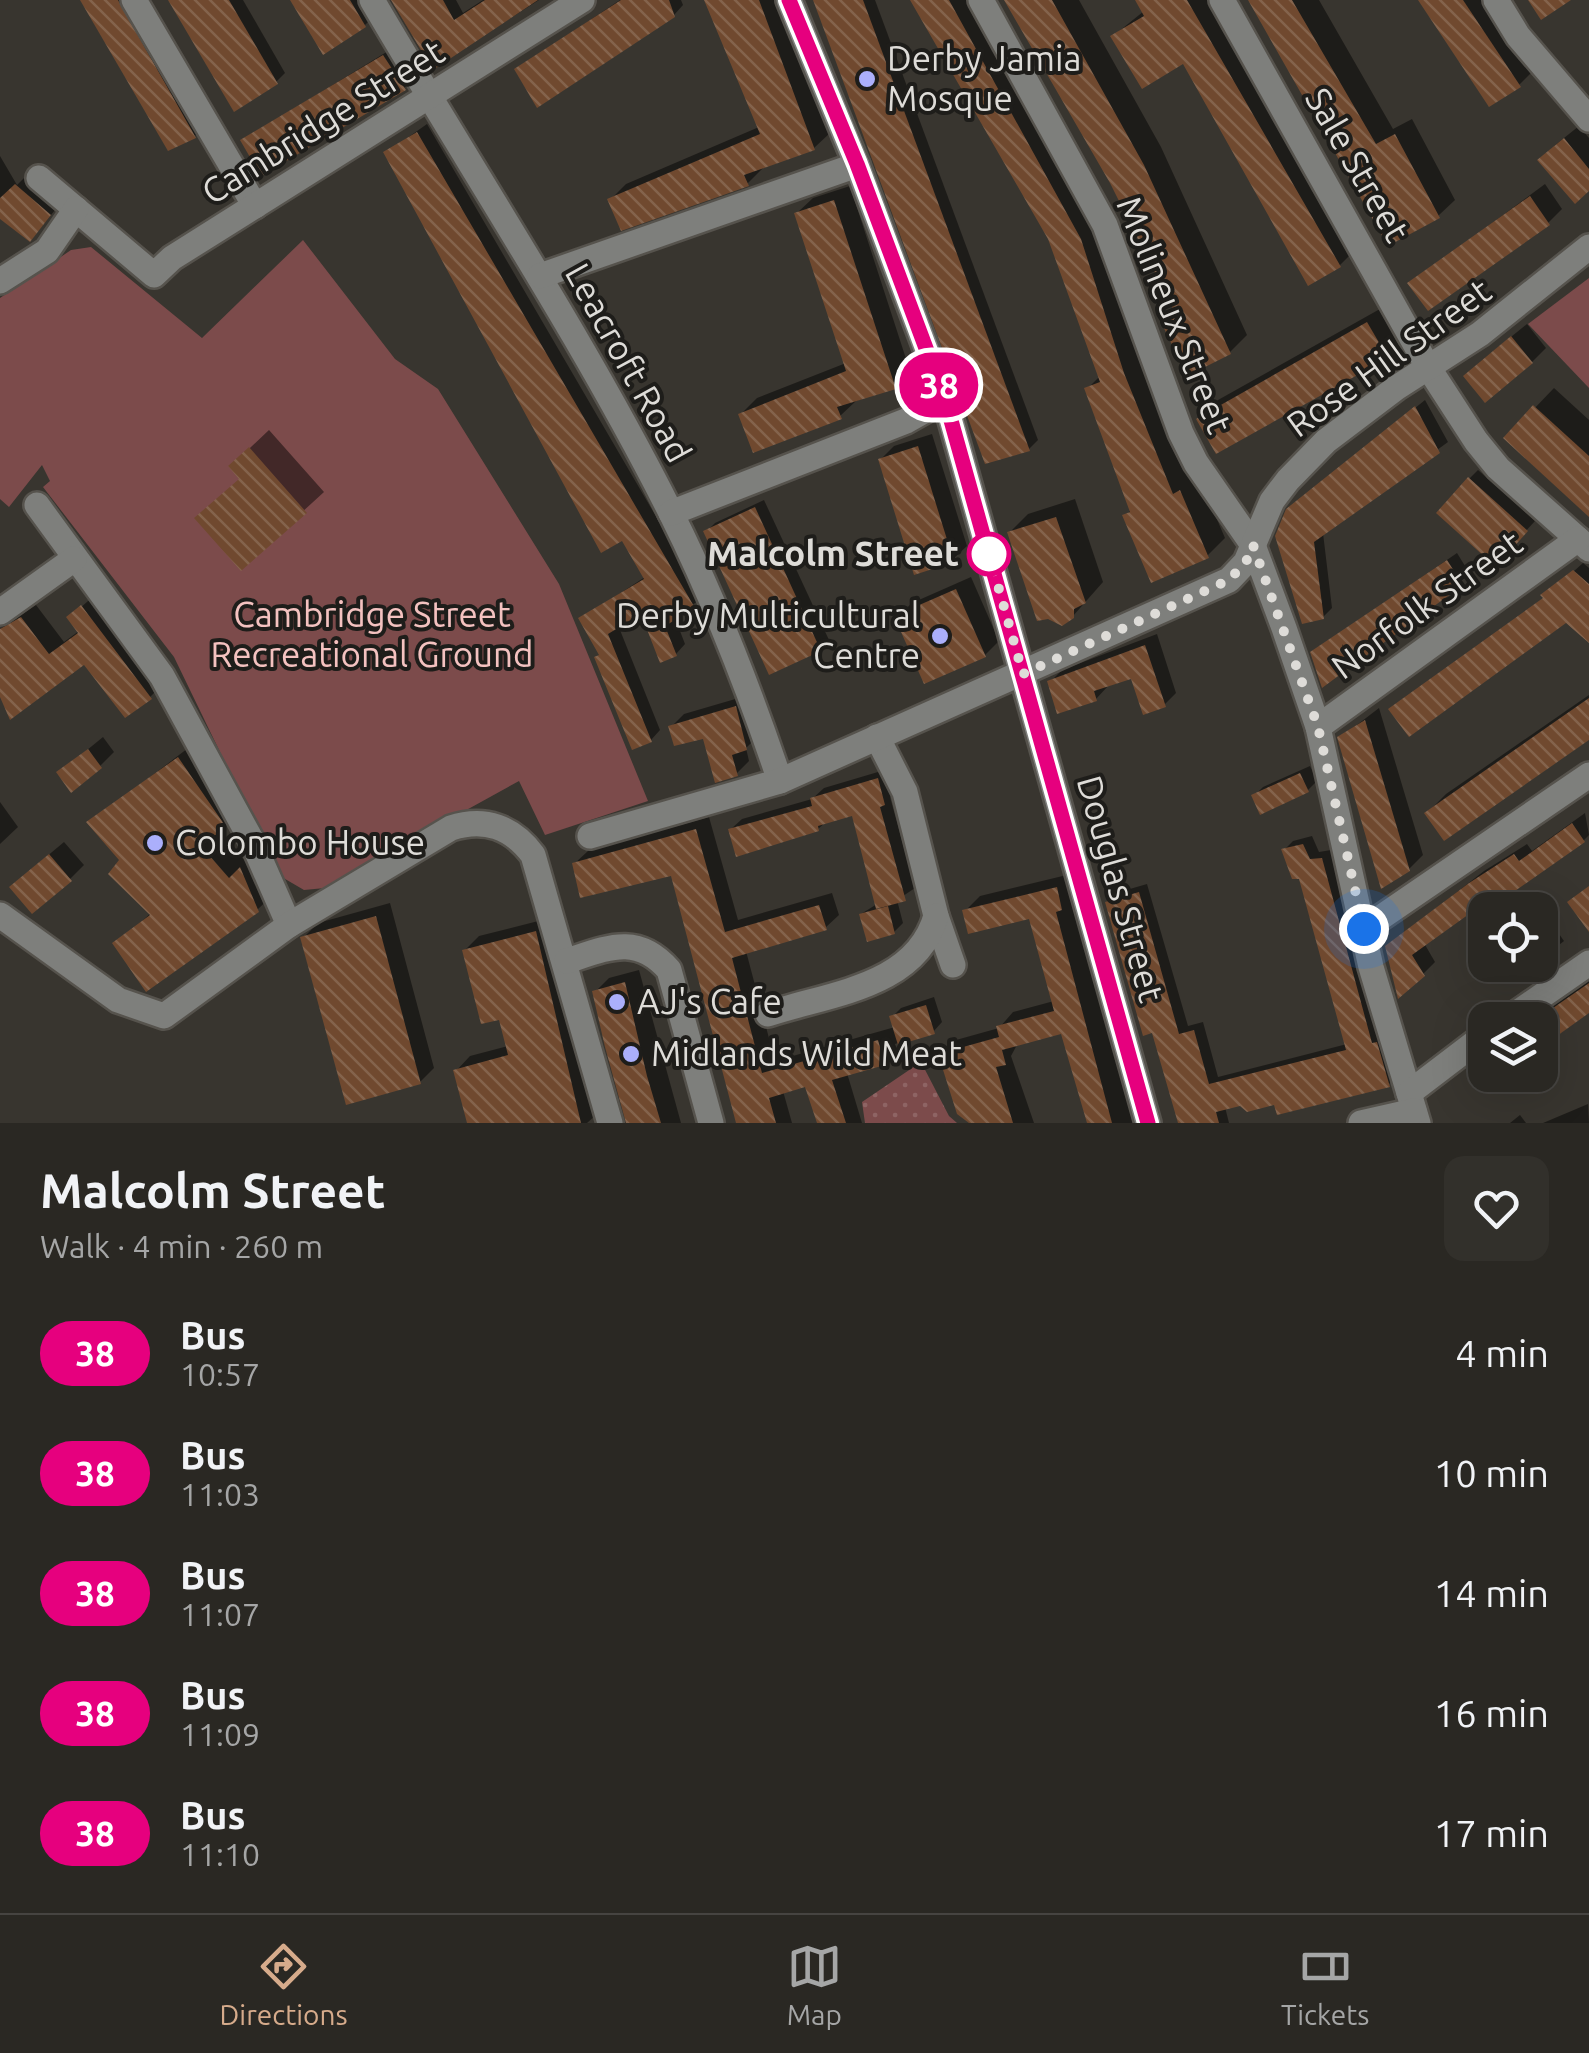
<!DOCTYPE html>
<meta charset="utf-8">
<style>
:root{--surface:#2a2823;--page:#32302b;--text:#f1f3f6;--muted:#a5a6a6;--line:#464441;--accent:#d6ab8b}
body{margin:0;font-family:Ubuntu,sans-serif;background:var(--page);color:var(--text);height:100vh;display:flex;flex-direction:column;font-size:38px;white-space:nowrap}
*{box-sizing:border-box;margin:0}
p{font-size:32px;color:var(--muted)}
.icon{flex:none;width:55px;height:55px;fill:none;stroke:currentColor;stroke-width:2;stroke-linecap:round;stroke-linejoin:round}
.map{position:relative;height:1123px;overflow:hidden}
.details{display:flex;flex-direction:column;background:var(--surface);flex:1}
.details>*{flex:none}
.badge{padding:0 20px;border-radius:32px;font-size:35px;line-height:65px}
.buttons{position:absolute;left:1468px;top:892px;display:grid;gap:20px}
.buttons a{display:grid;place-items:center;width:90px;height:90px;border-radius:20px;background:var(--surface);box-shadow:0 10px 40px #0002,0 0 0 2px var(--line);font-size:50px}
.you{position:absolute;width:50px;height:50px;margin:-25px;border:8px solid #fff;border-radius:50%;background:#1a73e8;box-shadow:0 0 0 15px #1a73e833}
.map>.badge{position:absolute;translate:-50% -50%;box-shadow:0 0 0 5px #fff}
.round{display:grid;place-items:center;flex:none;width:105px;height:105px;border-radius:20px;background:var(--page)}
.overview{display:flex;align-items:center;justify-content:space-between;height:170px;padding:0 40px}
h1{font-size:48px;font-weight:700;line-height:75px}
ul{padding:0;list-style:none}
li{display:flex;align-items:center;gap:30px;height:120px;padding:0 40px}
li div{flex:1}
li b{display:block;font-size:38px}
li em{font-style:normal}
li .badge{min-width:110px;font-weight:700;text-align:center}
.tab-bar{display:flex;justify-content:space-around;align-items:center;height:140px;border-top:2px solid var(--line);background:var(--surface);font-size:28px;color:var(--muted)}
.tab-bar a{display:grid;justify-items:center;gap:5px}
.tab-bar .selected{color:var(--accent)}
.map>svg:first-child{display:block}
</style>
<div class="map">
<svg width="1589" height="1123" viewBox="0 0 1589 1123">
<defs>
<pattern id="grass-dots" width="8" height="8" patternUnits="userSpaceOnUse" patternTransform="scale(2.5)"><rect width="8" height="8" fill="#7c4b4b"/><path d="M2 2h.1M6 6h.1" fill="none" stroke="#8e6464" stroke-width="1.8" stroke-linecap="round"/></pattern>
<pattern id="building-back-hatch" width="6" height="6" patternUnits="userSpaceOnUse" patternTransform="scale(2.5)"><rect width="6" height="6" fill="#70492f"/><path d="M-1 5l2 2M0 0l6 6M5-1l2 2" fill="none" stroke="#84634c"/></pattern>
</defs>
<rect width="100%" height="100%" fill="#38352f"/>
<path fill="url(#grass-dots)" d="M 921,1062 L 949,1116 L 957,1123 L 865,1123 L 862,1102 Z"/>
<g fill="#7c4b4b">
<path d="M 303,240 L 395,359 L 438,389 L 559,584 L 648,801 L 545,835 L 519,781 L 325,888 L 304,890 L 280,876 L 174,657 L 43,487 L 50,481 L 42,465 L 9,507 L 0,499 L 0,298 L 71,250 L 91,247 L 202,338 Z"/>
<path d="M 1589,278 L 1589,388 L 1528,324 Z"/>
</g>
<g fill="#0007">
<path d="M 83,0 L 129,0 L 204,127 L 195,136 Z"/>
<path d="M 171,0 L 243,0 L 285,73 L 276,82 Z"/>
<path d="M 293,0 L 364,0 L 374,16 L 365,25 Z"/>
<path d="M 394,0 L 456,0 L 463,13 L 483,0 L 539,0 L 434,67 Z"/>
<path d="M 620,0 L 681,0 L 683,5 L 674,15 L 517,69 Z"/>
<path d="M 707,0 L 780,0 L 830,133 L 814,148 L 763,168 L 747,184 L 610,200 L 626,184 L 759,127 Z"/>
<path d="M 815,0 L 875,0 L 1038,440 L 1029,449 Z"/>
<path d="M 913,0 L 976,0 L 1098,222 L 1141,355 L 1190,478 L 1198,475 L 1225,538 L 1207,556 L 1125,516 L 1132,509 L 1087,389 L 1101,375 L 1050,238 Z"/>
<path d="M 1009,0 L 1079,0 L 1161,147 L 1247,335 L 1230,352 L 1163,321 L 1175,309 L 1112,182 Z"/>
<path d="M 1138,0 L 1213,0 L 1357,248 L 1340,265 L 1309,282 L 1184,61 L 1113,36 L 1144,11 Z"/>
<path d="M 1251,0 L 1319,0 L 1393,129 L 1412,119 L 1455,200 L 1438,216 Z"/>
<path d="M 1421,0 L 1494,0 L 1538,66 L 1519,85 Z"/>
<path d="M 393,48 L 413,79 L 404,88 L 243,140 Z"/>
<path d="M 427,124 L 703,597 L 675,618 L 685,644 L 676,654 L 642,611 L 618,625 L 660,730 L 651,740 L 581,619 L 645,577 L 386,153 Z"/>
<path d="M 1579,126 L 1589,138 L 1589,187 L 1554,146 Z"/>
<path d="M 0,156 L 17,185 L 26,176 L 59,205 L 39,230 L 0,216 Z"/>
<path d="M 1545,184 L 1562,209 L 1548,223 L 1411,283 Z"/>
<path d="M 850,186 L 910,371 L 895,386 L 856,401 L 840,416 L 741,414 L 757,398 L 846,363 L 797,213 L 813,198 Z"/>
<path d="M 1387,305 L 1405,337 L 1386,356 L 1199,419 L 1218,400 Z"/>
<path d="M 1527,324 L 1546,348 L 1532,362 L 1480,362 Z"/>
<path d="M 1554,388 L 1589,420 L 1589,513 L 1506,438 Z"/>
<path d="M 1425,400 L 1448,442 L 1323,533 L 1332,608 L 1323,617 L 1293,507 Z"/>
<path d="M 269,430 L 324,492 L 241,568 L 241,478 L 231,466 Z"/>
<path d="M 932,434 L 967,546 L 952,560 L 880,460 L 894,446 Z"/>
<path d="M 1478,470 L 1535,521 L 1504,555 L 1469,479 Z"/>
<path d="M 1075,499 L 1103,582 L 1073,616 L 1009,533 L 1028,514 Z"/>
<path d="M 764,500 L 829,640 L 820,649 L 706,532 L 715,523 Z"/>
<path d="M 1457,553 L 1470,574 L 1348,666 L 1312,653 Z"/>
<path d="M 1583,563 L 1589,568 L 1589,638 L 1545,597 Z"/>
<path d="M 971,577 L 999,641 L 985,655 L 897,617 L 912,603 Z"/>
<path d="M 97,593 L 164,683 L 150,697 L 85,661 L 0,691 L 0,629 L 36,605 L 64,642 L 79,631 L 69,618 Z"/>
<path d="M 1157,634 L 1176,693 L 1164,705 L 1133,676 L 1108,686 L 1096,699 L 1050,682 L 1062,670 Z"/>
<path d="M 749,695 L 759,735 L 746,748 L 749,761 L 736,774 L 704,736 L 671,727 L 684,714 Z"/>
<path d="M 1589,695 L 1589,737 L 1427,813 L 1446,794 Z"/>
<path d="M 1379,708 L 1423,855 L 1409,869 L 1340,738 Z"/>
<path d="M 103,737 L 114,752 L 100,766 L 59,773 Z"/>
<path d="M 196,742 L 241,808 L 217,830 L 247,863 L 258,853 L 274,894 L 257,910 L 116,944 L 151,913 L 123,860 L 90,823 Z"/>
<path d="M 1310,766 L 1317,781 L 1308,790 L 1254,796 L 1263,787 Z"/>
<path d="M 888,769 L 894,792 L 890,797 L 915,888 L 897,900 L 903,923 L 894,932 L 861,914 L 877,904 L 853,813 L 827,821 L 818,829 L 731,829 L 742,819 L 812,799 L 824,788 Z"/>
<path d="M 0,802 L 18,827 L 0,844 Z"/>
<path d="M 1585,813 L 1589,835 L 1584,840 L 1498,890 L 1424,943 L 1435,962 L 1423,974 L 1388,946 L 1484,871 L 1527,844 L 1532,851 Z"/>
<path d="M 709,817 L 738,920 L 832,893 L 839,915 L 825,928 L 746,951 L 775,1061 L 895,1027 L 892,1017 L 901,1008 L 934,997 L 942,1022 L 933,1032 L 895,1044 L 897,1049 L 883,1063 L 847,1073 L 862,1123 L 819,1123 L 807,1084 L 783,1091 L 792,1123 L 741,1123 L 673,872 L 574,864 L 588,851 Z"/>
<path d="M 1312,836 L 1319,852 L 1331,850 L 1381,1036 L 1397,1076 L 1388,1085 L 1225,1107 L 1229,1123 L 1180,1123 L 1170,1075 L 1107,902 L 1116,893 L 1147,884 L 1188,1026 L 1203,1022 L 1218,1077 L 1347,1044 L 1301,877 L 1284,850 L 1293,841 Z"/>
<path d="M 64,842 L 84,865 L 70,879 L 27,873 Z"/>
<path d="M 1071,874 L 1076,893 L 1071,898 L 1133,1123 L 1089,1123 L 1062,1031 L 1018,1043 L 1011,1056 L 1034,1123 L 984,1123 L 941,1054 L 956,1040 L 999,1028 L 1013,1012 L 1054,1001 L 1031,916 L 965,911 L 980,896 Z"/>
<path d="M 390,903 L 434,1068 L 420,1082 L 304,937 L 318,923 Z"/>
<path d="M 550,918 L 596,1115 L 587,1123 L 470,1123 L 456,1071 L 470,1056 L 508,1046 L 500,1017 L 465,950 L 479,936 Z"/>
<path d="M 1552,924 L 1564,941 L 1540,960 L 1540,932 Z"/>
<path d="M 639,970 L 681,1123 L 629,1123 L 595,992 L 609,978 Z"/>
<path d="M 1589,981 L 1589,1010 L 1540,1045 L 1540,1020 L 1534,1020 Z"/>
<path d="M 1485,1056 L 1485,1075 L 1499,1075 L 1486,1084 L 1474,1066 Z"/>
<path d="M 1588,1104 L 1589,1123 L 1543,1123 Z"/>
<path d="M 1520,1115 L 1526,1123 L 1510,1123 Z"/>
</g>
<g fill="url(#building-back-hatch)">
<path d="M 80,0 L 118,0 L 196,138 L 168,151 Z"/>
<path d="M 168,0 L 229,0 L 278,84 L 234,112 Z"/>
<path d="M 290,0 L 350,0 L 366,27 L 323,55 Z"/>
<path d="M 391,0 L 443,0 L 454,20 L 485,0 L 538,0 L 433,70 Z"/>
<path d="M 621,0 L 669,0 L 675,17 L 537,108 L 514,69 Z"/>
<path d="M 704,0 L 759,0 L 815,150 L 744,175 L 749,186 L 621,231 L 607,199 L 760,134 Z"/>
<path d="M 813,0 L 863,0 L 1030,451 L 985,464 Z"/>
<path d="M 910,0 L 949,0 L 1081,239 L 1124,373 L 1173,494 L 1180,490 L 1209,558 L 1151,583 L 1122,515 L 1130,512 L 1084,388 L 1100,382 L 1048,239 Z"/>
<path d="M 1004,0 L 1052,0 L 1144,165 L 1231,354 L 1187,376 L 1160,320 L 1175,313 L 1110,183 Z"/>
<path d="M 1135,0 L 1187,0 L 1341,267 L 1308,286 L 1183,64 L 1142,89 L 1110,36 L 1144,16 Z"/>
<path d="M 1248,0 L 1292,0 L 1376,144 L 1395,134 L 1440,218 L 1388,246 Z"/>
<path d="M 1418,0 L 1463,0 L 1521,87 L 1489,107 Z"/>
<path d="M 1528,0 L 1571,0 L 1541,20 Z"/>
<path d="M 383,55 L 406,90 L 261,176 L 240,140 Z"/>
<path d="M 417,132 L 695,608 L 665,626 L 677,656 L 660,663 L 641,614 L 608,634 L 652,742 L 632,750 L 594,657 L 599,655 L 578,618 L 644,579 L 622,541 L 601,553 L 383,152 Z"/>
<path d="M 1564,138 L 1589,169 L 1589,191 L 1575,204 L 1537,160 Z"/>
<path d="M 15,184 L 51,215 L 30,242 L 0,219 L 0,198 Z"/>
<path d="M 1530,196 L 1550,225 L 1428,311 L 1407,283 Z"/>
<path d="M 834,200 L 896,389 L 837,407 L 842,419 L 753,453 L 738,414 L 846,371 L 794,213 Z"/>
<path d="M 1367,322 L 1388,358 L 1216,454 L 1196,419 Z"/>
<path d="M 1511,336 L 1533,363 L 1485,403 L 1463,376 Z"/>
<path d="M 1533,405 L 1589,456 L 1589,517 L 1503,438 Z"/>
<path d="M 1415,406 L 1440,453 L 1314,542 L 1324,619 L 1302,624 L 1275,536 L 1286,509 Z"/>
<path d="M 918,446 L 954,562 L 914,575 L 878,459 Z"/>
<path d="M 249,447 L 307,513 L 241,571 L 194,518 L 239,479 L 228,466 Z"/>
<path d="M 1468,477 L 1528,531 L 1496,567 L 1436,513 Z"/>
<path d="M 755,507 L 821,651 L 769,675 L 703,531 Z"/>
<path d="M 1056,517 L 1086,603 L 1074,609 L 1074,618 L 1062,626 L 1048,619 L 1037,621 L 1007,532 Z"/>
<path d="M 1447,560 L 1463,585 L 1356,663 L 1342,644 L 1349,668 L 1322,688 L 1310,652 Z"/>
<path d="M 1573,570 L 1589,584 L 1589,643 L 1566,623 L 1409,737 L 1388,709 L 1543,598 L 1540,595 Z"/>
<path d="M 956,589 L 986,657 L 924,684 L 894,616 Z"/>
<path d="M 81,605 L 152,699 L 125,718 L 84,665 L 10,720 L 0,697 L 0,629 L 21,617 L 49,654 L 78,633 L 66,617 Z"/>
<path d="M 1145,645 L 1166,707 L 1143,715 L 1131,679 L 1094,691 L 1097,701 L 1057,714 L 1047,681 Z"/>
<path d="M 1589,698 L 1589,740 L 1444,841 L 1424,813 Z"/>
<path d="M 736,706 L 747,750 L 732,755 L 738,776 L 715,783 L 703,739 L 674,746 L 668,726 Z"/>
<path d="M 1365,720 L 1410,871 L 1381,889 L 1337,737 Z"/>
<path d="M 88,749 L 102,768 L 71,793 L 56,772 Z"/>
<path d="M 178,757 L 226,827 L 201,846 L 229,878 L 240,867 L 259,912 L 146,992 L 112,943 L 150,915 L 108,874 L 119,860 L 86,822 Z"/>
<path d="M 1300,773 L 1309,792 L 1260,815 L 1251,795 Z"/>
<path d="M 878,778 L 885,805 L 880,807 L 906,901 L 876,909 L 852,816 L 818,826 L 819,831 L 736,857 L 728,829 L 812,806 L 810,798 Z"/>
<path d="M 1572,823 L 1585,842 L 1502,900 L 1497,894 L 1412,955 L 1425,976 L 1398,999 L 1385,946 L 1469,883 L 1514,854 L 1519,861 Z"/>
<path d="M 696,829 L 725,932 L 819,905 L 827,930 L 732,958 L 762,1073 L 878,1040 L 885,1065 L 832,1080 L 846,1123 L 817,1123 L 805,1087 L 769,1098 L 776,1123 L 736,1123 L 671,876 L 580,898 L 572,863 Z"/>
<path d="M 1303,844 L 1310,859 L 1322,858 L 1372,1043 L 1377,1042 L 1390,1087 L 1277,1115 L 1274,1105 L 1247,1112 L 1240,1106 L 1216,1112 L 1219,1123 L 1178,1123 L 1152,1033 L 1143,1036 L 1105,902 L 1139,892 L 1179,1034 L 1194,1030 L 1209,1084 L 1346,1050 L 1299,879 L 1292,879 L 1281,849 Z"/>
<path d="M 49,854 L 72,881 L 32,914 L 9,887 Z"/>
<path d="M 1589,886 L 1589,932 L 1567,902 Z"/>
<path d="M 1057,887 L 1062,910 L 1056,912 L 1112,1123 L 1087,1123 L 1061,1034 L 1002,1050 L 1006,1065 L 996,1067 L 1013,1123 L 969,1123 L 957,1114 L 938,1054 L 999,1037 L 996,1026 L 1054,1011 L 1029,919 L 968,934 L 962,910 Z"/>
<path d="M 888,906 L 895,934 L 867,942 L 859,914 Z"/>
<path d="M 376,916 L 421,1084 L 346,1105 L 300,937 Z"/>
<path d="M 536,931 L 581,1123 L 467,1123 L 453,1070 L 508,1055 L 499,1020 L 481,1024 L 462,950 Z"/>
<path d="M 625,982 L 647,1076 L 661,1123 L 626,1123 L 605,1047 L 592,991 Z"/>
<path d="M 1589,983 L 1589,1013 L 1540,1048 L 1540,1017 Z"/>
<path d="M 926,1005 L 935,1034 L 898,1045 L 889,1016 Z"/>
</g>
<g fill="none" stroke-linecap="round" stroke-linejoin="round">
<g stroke="#56534d" stroke-width="30">
<g id="minor">
<path d="M 134,0 L 255,206"/>
<path d="M 372,0 C 472,171 582,336 671,513 C 714,599 749,689 780,781"/>
<path d="M 789,0 L 857,165 L 945,399 L 1148,1123"/>
<path d="M 981,0 L 1105,225 L 1181,433 L 1196,463 L 1253,545 L 1284,628 L 1318,727 L 1371,967 L 1418,1123"/>
<path d="M 1222,0 L 1428,367 L 1476,441 L 1498,468 L 1589,549"/>
<path d="M 1496,0 L 1518,36 L 1589,119"/>
<path d="M 39,178 L 154,275 L 172,258 L 582,0"/>
<path d="M 540,276 L 857,165"/>
<path d="M 0,281 L 47,251 L 76,209"/>
<path d="M 37,505 L 162,676 L 253,843 L 289,925"/>
<path d="M 671,513 L 906,421 L 945,399"/>
<path d="M 0,612 L 74,559"/>
<path d="M 1318,727 L 1578,539"/>
<path d="M 877,737 L 905,792 L 936,916 L 953,965"/>
<path d="M 590,836 L 780,781 L 1229,580 L 1246,562 L 1272,501 L 1288,480 L 1326,441 L 1396,388 L 1480,334 L 1589,247"/>
<path d="M 0,915 L 118,1000 L 164,1016 L 289,925 L 451,828 C 485,817 512,827 533,855 L 610,1123"/>
<path d="M 1364,929 L 1589,775"/>
<path d="M 567,961 C 607,948 637,933 669,970 L 711,1123"/>
<path d="M 768,1014 C 831,993 916,987 936,916"/>
<path d="M 1507,1020 L 1589,963"/>
<path d="M 1409,1093 L 1485,1035"/>
<path d="M 1361,1123 L 1414,1111"/>
</g>
</g>
<use href="#minor" stroke="#7e7f7c" stroke-width="25"/>
</g>
<g fill="none" stroke-linecap="round" stroke-linejoin="round">
<g stroke="#fff" stroke-width="22">
<path id="line" d="M 789,0 L 857,164 L 945,399 L 1148,1123"/>
</g>
<use href="#line" stroke="#e6007e" stroke-width="15"/>
<path stroke="#dedcd8" stroke-width="10" stroke-dasharray="0 18" d="M 989,554 L 1023,674 L 1229,580 L 1246,562 L 1253,545 L 1318,727 L 1364,929"/>
</g>
<g fill="#abaffb" stroke="#1e1d1a" stroke-width="4">
<circle cx="867" cy="79" r="10"/>
<circle cx="940" cy="636" r="10"/>
<circle cx="155" cy="843" r="10"/>
<circle cx="617" cy="1002" r="10"/>
<circle cx="631" cy="1054" r="10"/>
</g>
<circle fill="#fff" stroke="#e6007e" stroke-width="5" cx="989" cy="554" r="20"/>
<g text-anchor="middle" stroke-width="8" stroke-linejoin="round" paint-order="stroke">
<g font-size="35" fill="#dedcd8" stroke="#1e1d1a" text-anchor="start">
<text x="887" y="71">Derby Jamia<tspan x="887" dy="40">Mosque</tspan></text>
<text x="920" y="628" text-anchor="end">Derby Multicultural<tspan x="920" dy="40">Centre</tspan></text>
<text x="175" y="855">Colombo House</text>
<text x="637" y="1014">AJ's Cafe</text>
<text x="651" y="1066">Midlands Wild Meat</text>
</g>
<g font-size="35" fill="#dedcd8" stroke="#1e1d1a">
<text transform="translate(323 122) rotate(-32)" y="12">Cambridge Street</text>
<text transform="translate(1357 165) rotate(60)" y="12">Sale Street</text>
<text transform="translate(1174 315) rotate(68)" y="12">Molineux Street</text>
<text transform="translate(1389 358) rotate(-36)" y="12">Rose Hill Street</text>
<text transform="translate(628 363) rotate(61)" y="12">Leacroft Road</text>
<text transform="translate(1427 605) rotate(-36)" y="12">Norfolk Street</text>
<text transform="translate(1120 889) rotate(74)" y="12">Douglas Street</text>
</g>
<g font-size="35" font-weight="bold" fill="#dedcd8" stroke="#1e1d1a" text-anchor="end">
<text x="959" y="566">Malcolm Street</text>
</g>
<g font-size="35" fill="#f4c2c0" stroke="#1e1d1a">
<text x="372" y="627">Cambridge Street<tspan x="372" dy="40">Recreational Ground</tspan></text>
</g>
</g>
</svg>
<div class="buttons">
<a><svg class="icon" aria-label="locate" viewBox="0 0 24 24"><circle cx="12" cy="12" r="6"/><path d="M12 2v4M12 18v4M2 12h4M18 12h4"/></svg></a>
<a><svg class="icon" aria-label="layers" viewBox="0 0 24 24"><path d="M12 4l9 5-9 5-9-5zM3 14l9 5 9-5"/></svg></a>
</div>
<div class="you" style="left:1364px;top:929px"></div>
<b class="badge" style="left:939px;top:385px;background:#e6007e;color:#fff">38</b>
</div>
<section class="details">
<div class="overview"><div><h1>Malcolm Street</h1><p>Walk · 4 min · 260 m</p></div><a class="round"><svg class="icon" aria-label="heart" viewBox="0 0 24 24"><path d="M12 20l-8-8c-3-5 5-10 8-4 3-6 11-1 8 4z"/></svg></a></div>
<ul>
<li><span class="badge" style="background:#e6007e;color:#fff">38</span><div><b>Bus</b><p>10:57</p></div><em>4 min</em></li>
<li><span class="badge" style="background:#e6007e;color:#fff">38</span><div><b>Bus</b><p>11:03</p></div><em>10 min</em></li>
<li><span class="badge" style="background:#e6007e;color:#fff">38</span><div><b>Bus</b><p>11:07</p></div><em>14 min</em></li>
<li><span class="badge" style="background:#e6007e;color:#fff">38</span><div><b>Bus</b><p>11:09</p></div><em>16 min</em></li>
<li><span class="badge" style="background:#e6007e;color:#fff">38</span><div><b>Bus</b><p>11:10</p></div><em>17 min</em></li>
</ul>
</section>
<nav class="tab-bar">
<a class="selected"><svg class="icon" aria-label="directions" viewBox="0 0 24 24"><path d="M12 3l9 9-9 9-9-9zM9 14v-3h6M13 9l2 2-2 2"/></svg>Directions</a>
<a><svg class="icon" aria-label="map" viewBox="0 0 24 24"><path d="M3 6l6-2 6 2 6-2v14l-6 2-6-2-6 2zM9 4v14M15 6v14"/></svg>Map</a>
<a><svg class="icon" aria-label="tickets" viewBox="0 0 24 24"><path d="M3 7h18v10H3zM15 7v10"/></svg>Tickets</a>
</nav>
